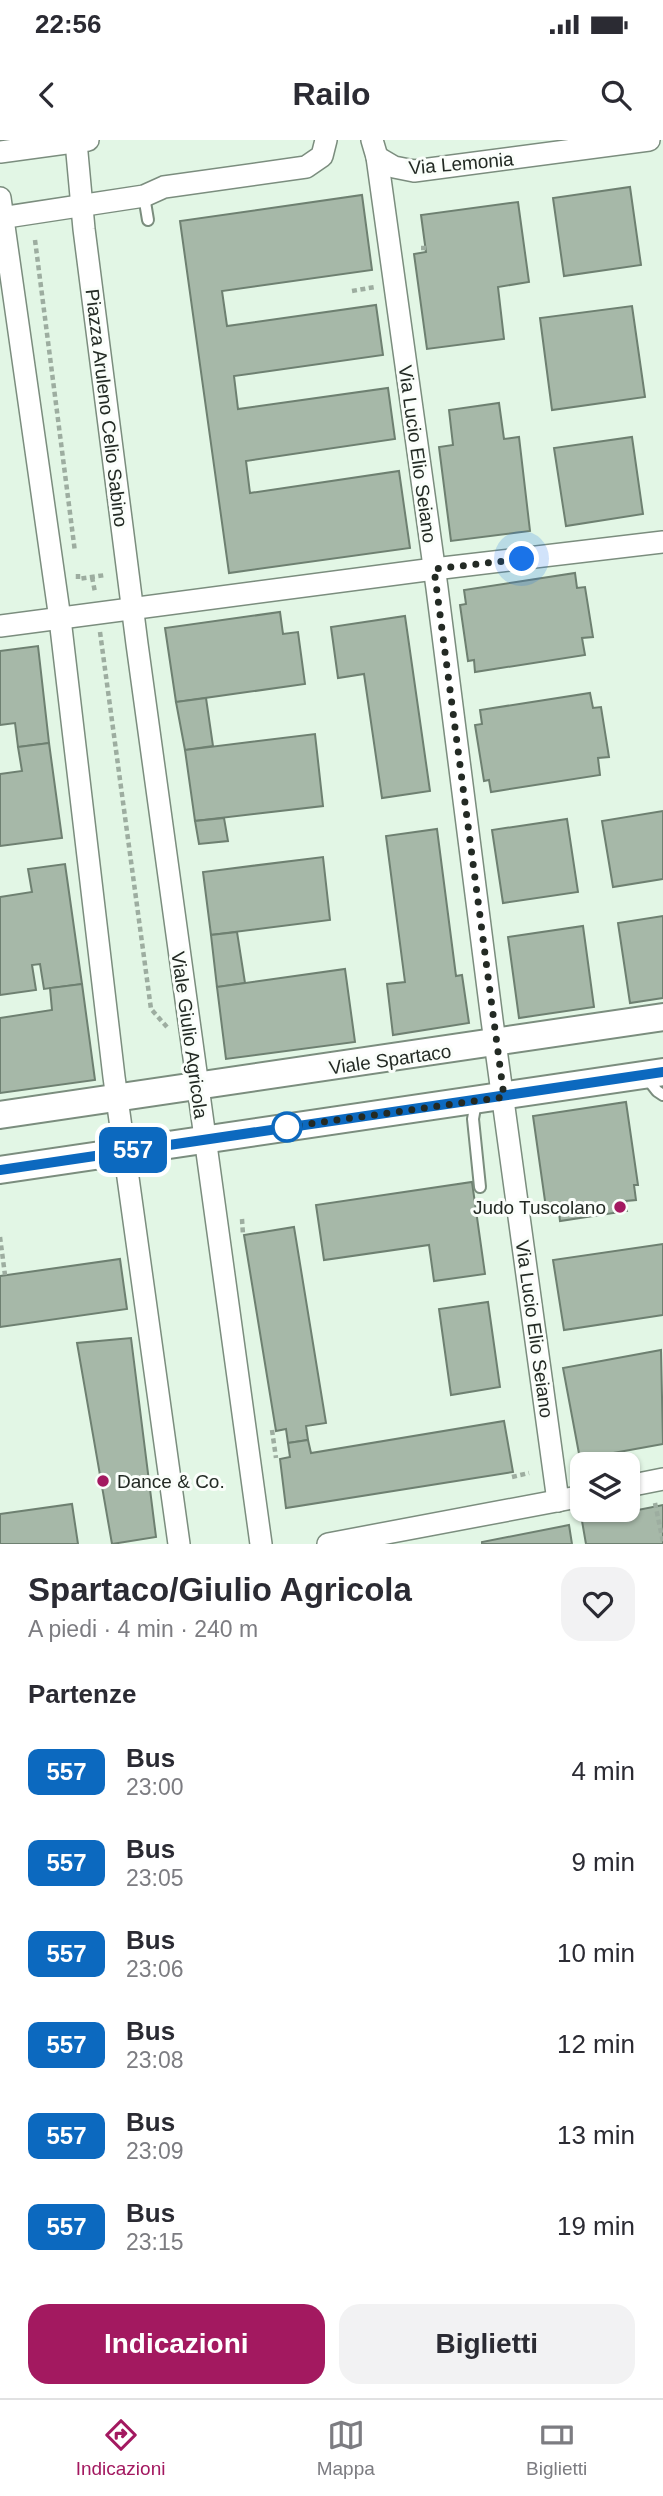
<!DOCTYPE html>
<html lang="it">
<meta charset="utf-8">
<style>
:root{--surface:#fff;--page:#f2f2f3;--text:#2b2b33;--muted:#7c7c81;--line:#e1e1e2;--accent:#a31960}
body{margin:0;font-family:Helvetica,sans-serif;background:var(--page);color:var(--text);height:100vh;display:flex;flex-direction:column;font-size:26px;white-space:nowrap}
*{box-sizing:border-box;margin:0}
p{font-size:23px;color:var(--muted)}
.icon{flex:none;width:38px;height:38px;fill:none;stroke:currentColor;stroke-width:2;stroke-linecap:round;stroke-linejoin:round}
.map{position:relative;height:1404px;overflow:hidden}
.panel{display:flex;flex-direction:column;background:var(--surface);flex:1}
.panel>*{flex:none}
.badge{padding:0 14px;border-radius:10px;font-size:24px;line-height:46px}
.controls{position:absolute;left:570px;top:1312px;display:grid;gap:14px}
.controls a{display:grid;place-items:center;width:70px;height:70px;border-radius:14px;background:var(--surface);box-shadow:0 2px 5px #0004;font-size:35px}
.you{position:absolute;width:35px;height:35px;margin:-18px;border:5px solid #fff;border-radius:50%;background:#1a73e8;box-shadow:0 0 0 10px #1a73e833}
.map>.badge{position:absolute;translate:-50% -50%;box-shadow:0 0 0 4px #fff}
h2{padding:0 28px;font-size:26px;line-height:63px}
.round{display:grid;place-items:center;flex:none;width:74px;height:74px;border-radius:21px;background:var(--page)}
.summary{display:flex;align-items:center;justify-content:space-between;height:119px;padding:0 28px}
h1{font-size:33px;font-weight:800;line-height:52px}
.action{display:flex;gap:14px;margin-top:auto;padding:14px 28px}
.action a{flex:1;height:80px;border-radius:21px;background:var(--accent);color:#fff;font-size:28px;font-weight:800;line-height:80px;text-align:center}
.action a+a{background:var(--page);color:var(--text)}
ul{padding:0;list-style:none}
li{display:flex;align-items:center;gap:21px;height:91px;padding:0 28px}
li div{flex:1}
li b{display:block;font-size:26px}
li em{font-style:normal}
li .badge{min-width:77px;font-weight:700;text-align:center}
.status{display:flex;justify-content:space-between;align-items:center;height:49px;padding:0 35px;background:var(--surface);direction:ltr}
.status svg{height:19px;fill:currentColor}
header{display:flex;justify-content:space-between;align-items:center;height:91px;padding:0 28px;background:var(--surface);font-size:32px;font-weight:800}
.dock{display:flex;justify-content:space-around;align-items:center;height:98px;border-top:2px solid var(--line);background:var(--surface);font-size:19px;color:var(--muted)}
.dock a{display:grid;justify-items:center;gap:4px}
.dock .current{color:var(--accent)}
.map>svg:first-child{display:block}
</style>
<div class="status"><b>22:56</b><svg viewBox="0 0 49 12"><path d="M0 12V9h3v3zM5 12V6h3v6zM10 12V3h3v9zM15 12V0h3v12zM26 1h20v11H26zM47 4h2v5h-2z"/></svg></div>
<header><svg class="icon" aria-label="back" viewBox="0 0 24 24"><path d="M15 5l-7 7 7 7"/></svg>Railo<svg class="icon" aria-label="search" viewBox="0 0 24 24"><circle cx="10" cy="10" r="6"/><path d="M15 15l6 6"/></svg></header>
<div class="map">
<svg width="663" height="1404" viewBox="0 0 663 1404">
<rect width="100%" height="100%" fill="#e2f6e5"/>
<g fill="#a6b8a8" stroke="#6e8071" stroke-width="2">
<path d="M 630,47 L 641,125 L 564,136 L 553,58 Z"/>
<path d="M 362,55 L 372,130 L 222,151 L 227,186 L 376,165 L 383,215 L 234,236 L 238,269 L 388,248 L 395,299 L 246,321 L 250,353 L 399,331 L 410,408 L 229,433 L 180,81 Z"/>
<path d="M 518,62 L 529,142 L 498,147 L 504,199 L 427,209 L 414,114 L 426,112 L 421,75 Z"/>
<path d="M 632,166 L 645,257 L 552,270 L 540,178 Z"/>
<path d="M 499,263 L 504,299 L 519,297 L 530,391 L 451,401 L 439,307 L 453,305 L 449,270 Z"/>
<path d="M 632,297 L 643,374 L 566,386 L 554,308 Z"/>
<path d="M 575,433 L 577,448 L 585,447 L 593,497 L 582,498 L 585,515 L 475,532 L 474,520 L 468,521 L 460,465 L 466,464 L 464,450 Z"/>
<path d="M 280,472 L 283,494 L 298,492 L 305,544 L 176,562 L 165,488 Z"/>
<path d="M 405,476 L 430,651 L 382,658 L 364,534 L 338,538 L 331,487 Z"/>
<path d="M 38,506 L 49,603 L 18,607 L 15,583 L 0,585 L 0,511 Z"/>
<path d="M 590,553 L 593,568 L 601,567 L 609,617 L 598,618 L 600,635 L 491,652 L 489,640 L 484,641 L 475,585 L 482,584 L 480,570 Z"/>
<path d="M 206,558 L 213,606 L 185,610 L 176,562 Z"/>
<path d="M 315,594 L 323,666 L 195,681 L 185,610 Z"/>
<path d="M 49,603 L 62,698 L 0,706 L 0,634 L 22,631 L 18,607 Z"/>
<path d="M 663,671 L 663,739 L 613,747 L 602,681 Z"/>
<path d="M 224,678 L 228,701 L 199,704 L 195,681 Z"/>
<path d="M 567,679 L 578,752 L 503,763 L 492,690 Z"/>
<path d="M 437,689 L 456,836 L 462,835 L 469,883 L 393,895 L 387,844 L 405,842 L 386,696 Z"/>
<path d="M 323,717 L 330,780 L 211,795 L 203,732 Z"/>
<path d="M 65,724 L 82,844 L 44,849 L 40,824 L 32,825 L 36,850 L 0,855 L 0,757 L 32,752 L 28,729 Z"/>
<path d="M 663,776 L 663,858 L 630,863 L 618,783 Z"/>
<path d="M 583,786 L 594,867 L 519,878 L 508,797 Z"/>
<path d="M 237,792 L 245,843 L 217,847 L 211,795 Z"/>
<path d="M 345,829 L 355,902 L 226,919 L 217,847 Z"/>
<path d="M 82,844 L 95,940 L 0,953 L 0,878 L 52,870 L 50,848 Z"/>
<path d="M 626,962 L 638,1045 L 634,1045 L 636,1060 L 626,1061 L 627,1071 L 560,1081 L 559,1073 L 547,1075 L 533,976 Z"/>
<path d="M 472,1042 L 485,1134 L 434,1141 L 429,1105 L 324,1120 L 316,1065 Z"/>
<path d="M 294,1087 L 326,1283 L 306,1286 L 308,1300 L 288,1303 L 286,1289 L 276,1291 L 244,1095 Z"/>
<path d="M 663,1104 L 663,1175 L 564,1190 L 553,1120 Z"/>
<path d="M 120,1119 L 127,1169 L 0,1187 L 0,1136 Z"/>
<path d="M 488,1162 L 500,1247 L 451,1255 L 439,1169 Z"/>
<path d="M 131,1198 L 156,1397 L 112,1404 L 77,1203 Z"/>
<path d="M 661,1210 L 663,1304 L 580,1319 L 563,1228 Z"/>
<path d="M 504,1281 L 513,1332 L 286,1368 L 280,1319 L 290,1317 L 288,1303 L 308,1300 L 311,1313 Z"/>
<path d="M 72,1364 L 78,1404 L 0,1404 L 0,1374 Z"/>
<path d="M 663,1365 L 663,1404 L 586,1404 L 582,1381 Z"/>
<path d="M 569,1385 L 572,1404 L 482,1404 L 482,1402 Z"/>
</g>
<g fill="none" stroke-linecap="round" stroke-linejoin="round">
<g stroke="#7b8d7e" stroke-width="14">
<g id="service">
<path d="M 144,56 L 148,80"/>
<path d="M 646,937 L 657,951 L 663,955"/>
<path d="M 476,962 L 473,979 L 480,1047"/>
</g>
</g>
<g stroke="#7b8d7e" stroke-width="24">
<g id="minor">
<path d="M 372,0 L 377,17 L 437,448 L 492,880 L 558,1361"/>
<path d="M 76,2 L 84,89 L 137,504 L 261,1404"/>
<path d="M 0,12 L 88,0"/>
<path d="M 377,17 L 394,27 L 414,31 L 649,0"/>
<path d="M 0,58 L 60,479 L 114,937 L 179,1404"/>
<path d="M 0,78 L 144,56 L 164,47 L 306,27 L 322,16 L 326,0"/>
<path d="M 0,486 L 434,429 L 663,402"/>
<path d="M 628,1346 L 663,1339"/>
<path d="M 328,1404 L 583,1356"/>
</g>
</g>
<g stroke="#7b8d7e" stroke-width="30">
<g id="tertiary">
<path d="M 0,975 L 663,877"/>
<path d="M 0,1030 L 663,932"/>
</g>
</g>
<g stroke="#9dada0" stroke-width="4.5" stroke-dasharray="5 3.5" stroke-linecap="butt">
<path d="M 35,100 L 75,412"/>
<path d="M 421,108 L 426,108"/>
<path d="M 352,151 L 375,147"/>
<path d="M 78,434 L 78,439 L 106,435"/>
<path d="M 92,437 L 95,452"/>
<path d="M 100,492 L 151,869 L 167,887"/>
<path d="M 242,1079 L 243,1095"/>
<path d="M 0,1097 L 5,1135"/>
<path d="M 272,1290 L 276,1318"/>
<path d="M 512,1337 L 529,1333"/>
<path d="M 655,1363 L 663,1402"/>
</g>
<use href="#service" stroke="#fff" stroke-width="10"/>
<use href="#minor" stroke="#fff" stroke-width="21"/>
<use href="#tertiary" stroke="#fff" stroke-width="26"/>
</g>
<g fill="none" stroke-linecap="round" stroke-linejoin="round">
<g stroke="#fff" stroke-width="16">
<path id="line" d="M 0,1030 L 663,932"/>
</g>
<use href="#line" stroke="#0c69bf" stroke-width="10"/>
<path stroke="#232a24" stroke-width="7" stroke-dasharray="0 12.6" d="M 287,987 L 504,957 L 434,429 L 522,419"/>
</g>
<circle fill="#fff" stroke="#0c69bf" stroke-width="3.5" cx="287" cy="987" r="14"/>
<g fill="#a31960" stroke="#fafefa" stroke-width="2.5">
<circle cx="620" cy="1067" r="7"/>
<circle cx="103" cy="1341" r="7"/>
</g>
<g text-anchor="middle" stroke-width="6" stroke-linejoin="round" paint-order="stroke">
<g font-size="19" fill="#232a24" stroke="#fafefa">
<text transform="translate(461 23) rotate(-5)" y="7">Via Lemonia</text>
<text transform="translate(107 268) rotate(83)" y="7">Piazza Aruleno Celio Sabino</text>
<text transform="translate(418 314) rotate(82)" y="7">Via Lucio Elio Seiano</text>
<text transform="translate(190 895) rotate(82)" y="7">Viale Giulio Agricola</text>
<text transform="translate(390 919) rotate(-8)" y="7">Viale Spartaco</text>
<text transform="translate(535 1189) rotate(82)" y="7">Via Lucio Elio Seiano</text>
</g>
<g font-size="19" fill="#232a24" stroke="#fafefa" text-anchor="end">
<text x="606" y="1074">Judo Tuscolano</text>
<text x="117" y="1348" text-anchor="start">Dance &amp; Co.</text>
</g>
</g>
</svg>
<div class="controls">
<a><svg class="icon" aria-label="layers" viewBox="0 0 24 24"><path d="M12 4l9 5-9 5-9-5zM3 14l9 5 9-5"/></svg></a>
</div>
<div class="you" style="left:522px;top:419px"></div>
<b class="badge" style="left:133px;top:1010px;background:#0c69bf;color:#fff">557</b>
</div>
<section class="panel">
<div class="summary"><div><h1>Spartaco/Giulio Agricola</h1><p>A piedi · 4 min · 240 m</p></div><a class="round"><svg class="icon" aria-label="heart" viewBox="0 0 24 24"><path d="M12 20l-8-8c-3-5 5-10 8-4 3-6 11-1 8 4z"/></svg></a></div>
<h2>Partenze</h2>
<ul>
<li><span class="badge" style="background:#0c69bf;color:#fff">557</span><div><b>Bus</b><p>23:00</p></div><em>4 min</em></li>
<li><span class="badge" style="background:#0c69bf;color:#fff">557</span><div><b>Bus</b><p>23:05</p></div><em>9 min</em></li>
<li><span class="badge" style="background:#0c69bf;color:#fff">557</span><div><b>Bus</b><p>23:06</p></div><em>10 min</em></li>
<li><span class="badge" style="background:#0c69bf;color:#fff">557</span><div><b>Bus</b><p>23:08</p></div><em>12 min</em></li>
<li><span class="badge" style="background:#0c69bf;color:#fff">557</span><div><b>Bus</b><p>23:09</p></div><em>13 min</em></li>
<li><span class="badge" style="background:#0c69bf;color:#fff">557</span><div><b>Bus</b><p>23:15</p></div><em>19 min</em></li>
</ul>
<div class="action"><a>Indicazioni</a><a>Biglietti</a></div>
</section>
<nav class="dock">
<a class="current"><svg class="icon" aria-label="directions" viewBox="0 0 24 24"><path d="M12 3l9 9-9 9-9-9zM9 14v-3h6M13 9l2 2-2 2"/></svg>Indicazioni</a>
<a><svg class="icon" aria-label="map" viewBox="0 0 24 24"><path d="M3 6l6-2 6 2 6-2v14l-6 2-6-2-6 2zM9 4v14M15 6v14"/></svg>Mappa</a>
<a><svg class="icon" aria-label="tickets" viewBox="0 0 24 24"><path d="M3 7h18v10H3zM15 7v10"/></svg>Biglietti</a>
</nav>
